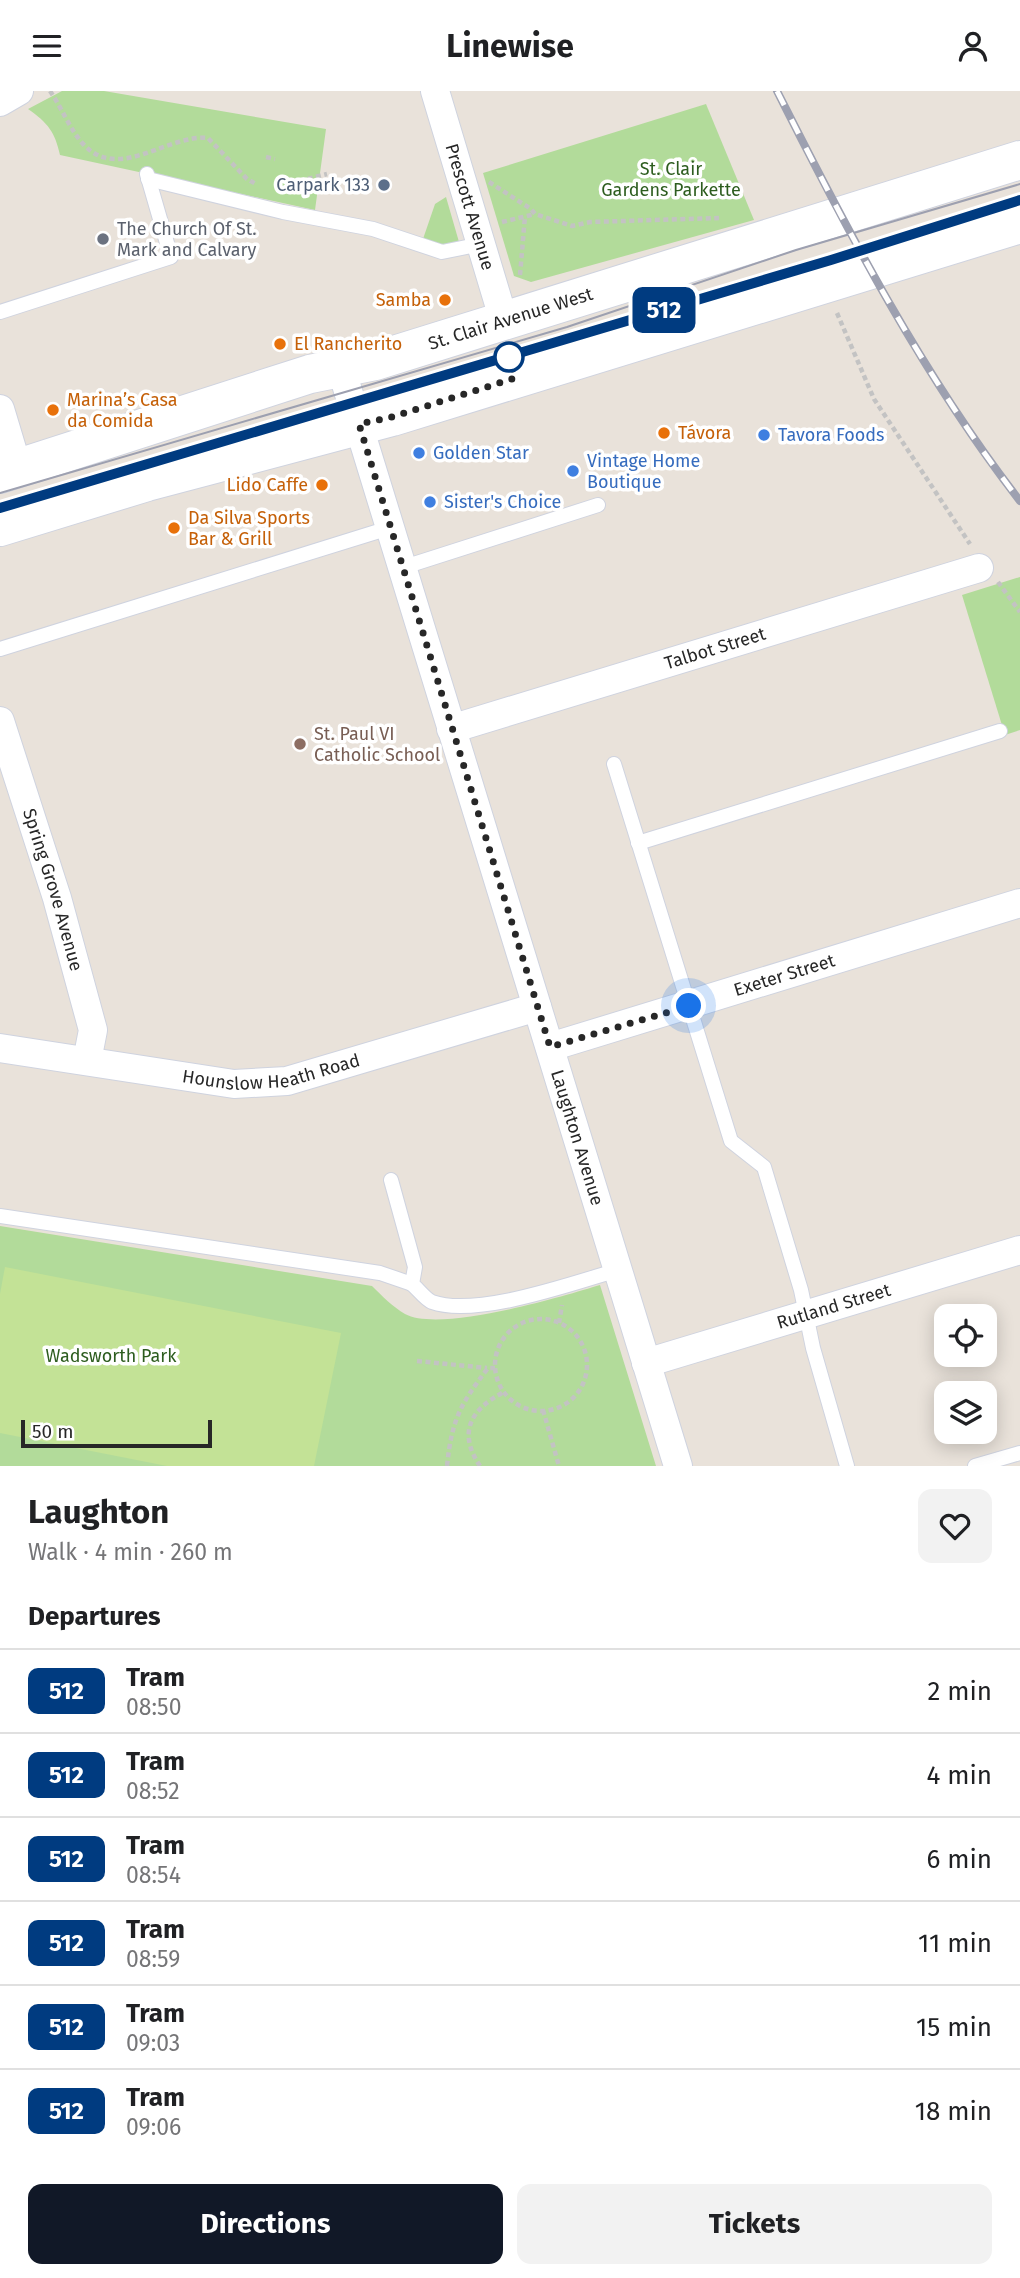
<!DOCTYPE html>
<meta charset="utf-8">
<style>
:root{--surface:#fff;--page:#f2f2f2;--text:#202124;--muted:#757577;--line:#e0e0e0;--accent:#111827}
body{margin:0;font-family:"Fira Sans",sans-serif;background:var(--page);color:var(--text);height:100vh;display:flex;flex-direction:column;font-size:26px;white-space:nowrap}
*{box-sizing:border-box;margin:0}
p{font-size:23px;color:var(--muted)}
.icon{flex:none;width:38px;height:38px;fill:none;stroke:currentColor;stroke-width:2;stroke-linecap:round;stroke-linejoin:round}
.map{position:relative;height:1375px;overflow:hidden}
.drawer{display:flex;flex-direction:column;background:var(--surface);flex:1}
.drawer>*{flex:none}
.badge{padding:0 14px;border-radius:10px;font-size:24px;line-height:46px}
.tools{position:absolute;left:934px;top:1213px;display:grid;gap:14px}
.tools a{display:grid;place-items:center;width:63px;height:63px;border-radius:14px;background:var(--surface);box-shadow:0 4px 18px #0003;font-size:35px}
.scale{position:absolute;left:21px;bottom:18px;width:191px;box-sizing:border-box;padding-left:7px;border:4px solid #272727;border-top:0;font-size:19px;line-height:24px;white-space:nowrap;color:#272727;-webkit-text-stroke:5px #fff;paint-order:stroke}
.you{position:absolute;width:35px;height:35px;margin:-18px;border:5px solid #fff;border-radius:50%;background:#1a73e8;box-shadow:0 0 0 10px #1a73e833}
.map>.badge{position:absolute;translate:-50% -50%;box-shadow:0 0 0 4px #fff}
h2{padding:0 28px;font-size:26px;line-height:63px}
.round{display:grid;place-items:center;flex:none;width:74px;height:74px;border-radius:14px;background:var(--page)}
.head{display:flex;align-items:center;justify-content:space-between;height:119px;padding:0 28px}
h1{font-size:33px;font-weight:700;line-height:52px}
.button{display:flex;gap:14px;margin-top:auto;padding:14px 28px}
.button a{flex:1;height:80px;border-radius:14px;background:var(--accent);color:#fff;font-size:28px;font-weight:700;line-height:80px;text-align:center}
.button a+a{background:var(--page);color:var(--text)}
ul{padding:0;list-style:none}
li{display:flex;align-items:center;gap:21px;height:84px;padding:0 28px;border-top:2px solid var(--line)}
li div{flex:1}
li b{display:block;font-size:26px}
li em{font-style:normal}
li .badge{min-width:77px;font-weight:700;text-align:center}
header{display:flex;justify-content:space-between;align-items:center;height:91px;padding:0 28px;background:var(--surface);font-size:32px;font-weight:700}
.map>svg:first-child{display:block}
</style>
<header><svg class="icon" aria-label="menu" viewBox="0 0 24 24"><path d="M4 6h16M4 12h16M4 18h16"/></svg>Linewise<svg class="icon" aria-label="person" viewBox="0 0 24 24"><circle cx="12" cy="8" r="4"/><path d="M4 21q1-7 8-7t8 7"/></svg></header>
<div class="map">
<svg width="1020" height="1375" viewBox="0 0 1020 1375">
<rect width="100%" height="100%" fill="#e9e2da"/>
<g fill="#b2db9a">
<path d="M 62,0 L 104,0 L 326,38 L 315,119 L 60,64 C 55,41 48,32 28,18 Z"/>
<path d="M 706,13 L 754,129 L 531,191 L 514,185 L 483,82 Z"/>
<path d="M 446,106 L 459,151 L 443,155 L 423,148 L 435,113 Z"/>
<path d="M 1020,486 L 1020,639 L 1005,644 L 962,504 Z"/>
<path d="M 0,1135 L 372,1195 C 382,1205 393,1216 405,1223 C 440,1242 561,1206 600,1194 L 656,1375 L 0,1375 Z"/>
</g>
<path fill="#c3e296" d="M 5,1176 L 341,1242 L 314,1375 L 167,1375 L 0,1342 L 0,1203 Z"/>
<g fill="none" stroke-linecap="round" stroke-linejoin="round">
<g stroke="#cfd3df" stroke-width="16">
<g id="service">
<path d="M 148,88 L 283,121 L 373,138 L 442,161 L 481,153"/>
<path d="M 0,221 L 171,166 L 147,83"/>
<path d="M 401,477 L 598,414"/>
<path d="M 0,558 L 389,437"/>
<path d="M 614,673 L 731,1050 L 764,1076 L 801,1199 L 813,1257 L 847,1375"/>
<path d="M 638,752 L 1000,640"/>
<path d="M 391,1089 L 415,1176 L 412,1193 C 418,1198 425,1208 432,1211 C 476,1227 573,1192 618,1179"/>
<path d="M 0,1125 L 380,1182 L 412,1193"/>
<path d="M 975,1375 L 1020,1362"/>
</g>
</g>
<g stroke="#cfd3df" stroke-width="30">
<g id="minor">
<path id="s1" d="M 435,0 L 504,230"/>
<path d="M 0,11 L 19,0"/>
<path id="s2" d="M 341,277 L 678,1375"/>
<path d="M 0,318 L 18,378"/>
<path id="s3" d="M 0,630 L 57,807 L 93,939 L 87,970"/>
<path id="s4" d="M 451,638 L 979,477"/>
<path id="s5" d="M 550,956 L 1020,812"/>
<path id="s6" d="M 0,957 L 234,993 L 287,990 L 537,916"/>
<path id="s7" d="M 646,1272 L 1020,1159"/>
</g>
</g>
<g stroke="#cfd3df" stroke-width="40">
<g id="secondary">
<path id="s8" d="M 0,383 L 310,283 L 375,270 L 1020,69"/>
<path d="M 0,436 L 147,391 L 392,326 L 1020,133"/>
</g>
</g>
<g stroke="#c3c3c3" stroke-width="4.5" stroke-dasharray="5 3.5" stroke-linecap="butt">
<path d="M 50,0 C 62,17 71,41 85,55 C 120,90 168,43 208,47 L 247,88 L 256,93"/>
<path d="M 266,66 L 275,68"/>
<path d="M 489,91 L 531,118 L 535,123 L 572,135 L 590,131 L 719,127"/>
<path d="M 287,102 L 303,89 L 327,83"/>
<path d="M 502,131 L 535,123"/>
<path d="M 520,184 L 525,125"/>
<path d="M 837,222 L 874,308 L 970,453"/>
<path d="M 998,491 L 1020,521"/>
<circle cx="541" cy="1274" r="46"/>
<path d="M 559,1232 L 562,1214"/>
<path d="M 417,1270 L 487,1277"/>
<path d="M 543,1319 L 559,1375"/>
<path d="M 447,1375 C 452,1328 460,1314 488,1277 L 495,1277"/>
<path d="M 480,1375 C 457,1341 471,1318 504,1301"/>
</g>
<use href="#service" stroke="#fff" stroke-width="14"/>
<use href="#minor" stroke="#fff" stroke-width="28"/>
<use href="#secondary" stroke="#fff" stroke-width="38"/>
<g stroke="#9da0b0" stroke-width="2">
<path d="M 0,402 L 567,236 L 796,159 L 1020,93"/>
<path d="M 0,417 L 810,176 L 1020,109"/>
</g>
<g stroke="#9da0b0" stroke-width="8">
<path id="rail" d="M 777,0 C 848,141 923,285 1020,410"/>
</g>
<use href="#rail" stroke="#fff" stroke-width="5" stroke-dasharray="16" stroke-linecap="butt"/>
</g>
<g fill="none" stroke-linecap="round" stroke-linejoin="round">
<g stroke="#fff" stroke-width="16">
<path id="line" d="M 0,417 L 831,169 L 1020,109"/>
</g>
<use href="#line" stroke="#003b80" stroke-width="10"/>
<path stroke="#272727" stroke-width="7" stroke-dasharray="0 12.6" d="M 509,266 L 515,287 L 392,326 L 359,333 L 550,956 L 689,915"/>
</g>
<circle fill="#5c6f8a" stroke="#fff" stroke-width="2.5" cx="384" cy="94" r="7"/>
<circle fill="#6b7280" stroke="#fff" stroke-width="2.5" cx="103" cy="148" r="7"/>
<g fill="#e8710a" stroke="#fff" stroke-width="2.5">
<circle cx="445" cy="209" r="7"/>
<circle cx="280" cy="253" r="7"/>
<circle cx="53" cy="319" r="7"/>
<circle cx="664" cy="342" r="7"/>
<circle cx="322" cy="394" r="7"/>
<circle cx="174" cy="437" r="7"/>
</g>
<circle fill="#fff" stroke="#003b80" stroke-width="3.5" cx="509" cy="266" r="14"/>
<g fill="#3f7fe0" stroke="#fff" stroke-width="2.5">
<circle cx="764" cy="344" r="7"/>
<circle cx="419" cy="362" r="7"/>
<circle cx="573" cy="380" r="7"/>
<circle cx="430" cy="411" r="7"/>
</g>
<circle fill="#8d6e63" stroke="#fff" stroke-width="2.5" cx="300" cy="653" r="7"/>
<g text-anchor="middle" stroke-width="7" stroke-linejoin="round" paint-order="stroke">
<g font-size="18" fill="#2d5d1f" stroke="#fff">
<text x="671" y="84">St. Clair<tspan x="671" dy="21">Gardens Parkette</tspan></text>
<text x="111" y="1271">Wadsworth Park</text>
</g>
<g font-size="18" fill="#4e5e75" stroke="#fff" text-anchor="end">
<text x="370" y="100">Carpark 133</text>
</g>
<g font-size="18" fill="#272727" stroke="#fff">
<text dy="6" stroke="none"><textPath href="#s1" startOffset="121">Prescott Avenue</textPath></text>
<text dy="6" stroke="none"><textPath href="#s8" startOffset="534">St. Clair Avenue West</textPath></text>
<text dy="6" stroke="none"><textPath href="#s4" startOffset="276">Talbot Street</textPath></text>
<text dy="6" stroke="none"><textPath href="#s3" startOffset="177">Spring Grove Avenue</textPath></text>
<text dy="6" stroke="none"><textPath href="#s5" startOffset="245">Exeter Street</textPath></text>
<text dy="6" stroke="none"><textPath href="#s6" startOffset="275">Hounslow Heath Road</textPath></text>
<text dy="6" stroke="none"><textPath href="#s2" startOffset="805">Laughton Avenue</textPath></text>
<text dy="6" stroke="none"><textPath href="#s7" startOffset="196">Rutland Street</textPath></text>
</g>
<g font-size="18" fill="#5b616d" stroke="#fff" text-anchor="start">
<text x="117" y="144">The Church Of St.<tspan x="117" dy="21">Mark and Calvary</tspan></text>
</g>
<g font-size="18" fill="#c56008" stroke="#fff" text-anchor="start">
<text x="431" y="215" text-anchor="end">Samba</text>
<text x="294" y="259">El Rancherito</text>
<text x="67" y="315">Marina’s Casa<tspan x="67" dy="21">da Comida</tspan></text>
<text x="678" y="348">Távora</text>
<text x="308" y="400" text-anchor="end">Lido Caffe</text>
<text x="188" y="433">Da Silva Sports<tspan x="188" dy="21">Bar &amp; Grill</tspan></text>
</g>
<g font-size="18" fill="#366cbe" stroke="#fff" text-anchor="start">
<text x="778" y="350">Tavora Foods</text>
<text x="433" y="368">Golden Star</text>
<text x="587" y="376">Vintage Home<tspan x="587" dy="21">Boutique</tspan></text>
<text x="444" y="417">Sister's Choice</text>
</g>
<g font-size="18" fill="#785e54" stroke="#fff" text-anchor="start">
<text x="314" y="649">St. Paul VI<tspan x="314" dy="21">Catholic School</tspan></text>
</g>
</g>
</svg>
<div class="tools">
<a><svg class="icon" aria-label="locate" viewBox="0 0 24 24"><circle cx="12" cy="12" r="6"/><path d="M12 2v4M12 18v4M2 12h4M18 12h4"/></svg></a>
<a><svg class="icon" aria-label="layers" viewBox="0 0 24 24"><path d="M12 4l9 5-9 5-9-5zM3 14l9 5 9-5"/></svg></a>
</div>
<div class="scale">50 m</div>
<div class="you" style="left:689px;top:915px"></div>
<b class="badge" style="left:664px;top:219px;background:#003b80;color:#fff">512</b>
</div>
<section class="drawer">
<div class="head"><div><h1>Laughton</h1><p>Walk · 4 min · 260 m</p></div><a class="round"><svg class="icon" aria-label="heart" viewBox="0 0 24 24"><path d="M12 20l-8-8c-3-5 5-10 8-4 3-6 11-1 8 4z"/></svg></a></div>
<h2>Departures</h2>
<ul>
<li><span class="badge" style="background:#003b80;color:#fff">512</span><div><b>Tram</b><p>08:50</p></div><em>2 min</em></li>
<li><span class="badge" style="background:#003b80;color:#fff">512</span><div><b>Tram</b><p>08:52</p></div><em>4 min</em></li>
<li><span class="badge" style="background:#003b80;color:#fff">512</span><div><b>Tram</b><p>08:54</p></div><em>6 min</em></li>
<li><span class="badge" style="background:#003b80;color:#fff">512</span><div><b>Tram</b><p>08:59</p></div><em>11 min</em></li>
<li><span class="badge" style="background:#003b80;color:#fff">512</span><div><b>Tram</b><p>09:03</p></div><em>15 min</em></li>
<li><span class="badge" style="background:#003b80;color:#fff">512</span><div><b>Tram</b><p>09:06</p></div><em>18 min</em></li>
</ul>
<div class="button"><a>Directions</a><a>Tickets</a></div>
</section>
